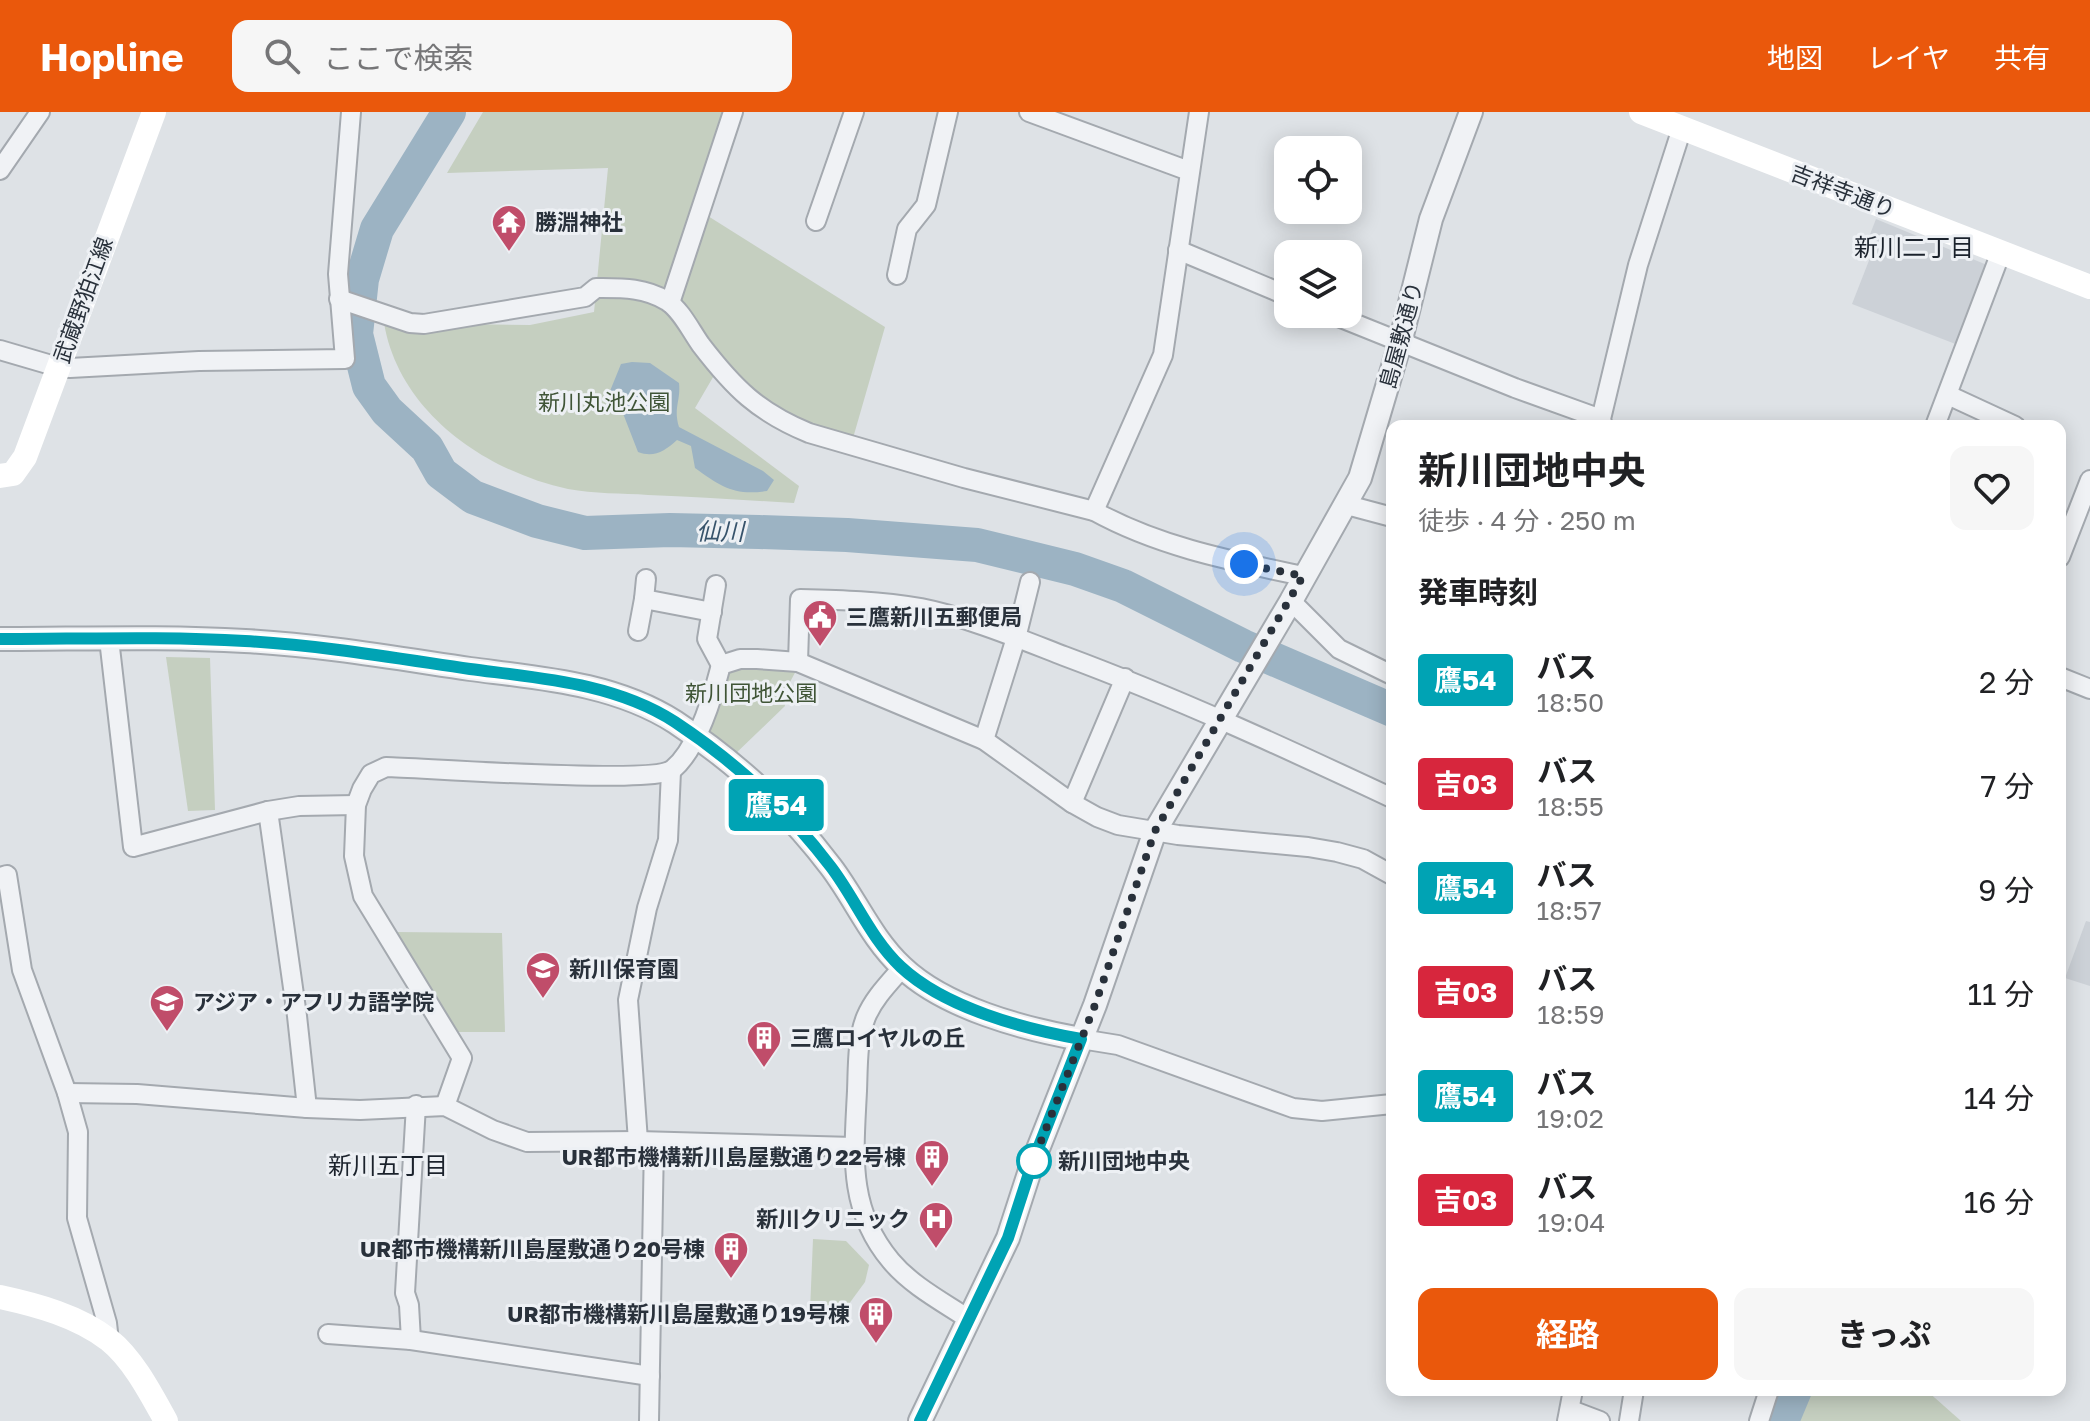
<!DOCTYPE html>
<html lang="ja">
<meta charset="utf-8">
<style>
:root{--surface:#fff;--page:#f6f6f6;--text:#202124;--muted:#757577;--accent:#ea580c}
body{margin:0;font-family:"Golos Text","Noto Sans JP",sans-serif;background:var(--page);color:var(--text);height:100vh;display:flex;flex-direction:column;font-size:30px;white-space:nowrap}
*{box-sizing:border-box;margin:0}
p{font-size:26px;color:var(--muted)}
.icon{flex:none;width:44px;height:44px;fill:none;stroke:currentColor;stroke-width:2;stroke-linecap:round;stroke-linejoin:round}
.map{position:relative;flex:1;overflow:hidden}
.sheet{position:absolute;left:1386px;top:308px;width:680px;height:976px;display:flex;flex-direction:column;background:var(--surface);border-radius:16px;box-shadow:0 4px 20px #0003}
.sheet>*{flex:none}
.badge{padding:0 16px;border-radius:6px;font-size:28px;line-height:52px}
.fabs{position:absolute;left:1274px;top:24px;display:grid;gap:16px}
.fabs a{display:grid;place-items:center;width:88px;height:88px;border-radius:16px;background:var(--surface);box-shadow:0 4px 20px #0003;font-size:40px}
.you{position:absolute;width:40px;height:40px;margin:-20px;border:6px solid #fff;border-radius:50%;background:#1a73e8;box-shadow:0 0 0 12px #1a73e833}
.map>.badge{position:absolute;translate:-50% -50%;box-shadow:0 0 0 4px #fff}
h2{padding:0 32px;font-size:30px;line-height:72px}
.round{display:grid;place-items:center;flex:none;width:84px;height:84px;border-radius:16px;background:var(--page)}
.head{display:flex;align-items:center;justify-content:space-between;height:136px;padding:0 32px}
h1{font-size:38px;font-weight:700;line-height:60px}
.cta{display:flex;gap:16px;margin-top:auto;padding:16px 32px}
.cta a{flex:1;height:92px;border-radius:16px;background:var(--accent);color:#fff;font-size:32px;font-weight:700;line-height:92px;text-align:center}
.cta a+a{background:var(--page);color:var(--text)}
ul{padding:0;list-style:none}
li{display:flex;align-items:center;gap:24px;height:104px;padding:0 32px}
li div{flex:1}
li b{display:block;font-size:30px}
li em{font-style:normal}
li .badge{min-width:88px;font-weight:700;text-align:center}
header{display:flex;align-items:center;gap:48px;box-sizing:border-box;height:112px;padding:0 40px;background:var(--accent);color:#fff}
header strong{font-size:38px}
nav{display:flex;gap:44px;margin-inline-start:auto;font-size:28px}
.search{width:560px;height:72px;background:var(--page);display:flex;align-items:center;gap:20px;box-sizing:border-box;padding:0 28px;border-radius:16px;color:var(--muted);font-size:30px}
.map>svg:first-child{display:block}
</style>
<header>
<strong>Hopline</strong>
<div class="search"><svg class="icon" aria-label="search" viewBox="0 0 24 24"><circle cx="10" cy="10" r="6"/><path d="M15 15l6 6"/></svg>ここで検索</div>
<nav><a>地図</a><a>レイヤ</a><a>共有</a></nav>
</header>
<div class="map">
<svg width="2090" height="1309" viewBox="0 0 2090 1309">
<rect width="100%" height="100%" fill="#dee2e6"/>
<g fill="#ccd1d7">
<path d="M 1876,107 L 1987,153 L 1958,233 L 1852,192 L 1877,128 L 1869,125 Z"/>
<path d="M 2086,809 L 2090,810 L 2090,874 L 2065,866 Z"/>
</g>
<g fill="#c5cfc0">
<path d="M 483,0 L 733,0 L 700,99 L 885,215 L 851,333 L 809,321 L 719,255 L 695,296 L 799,374 L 794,391 C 745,388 697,385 648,383 C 622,381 594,382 568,377 C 485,359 399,300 384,211 L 530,213 L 594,200 L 608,56 L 447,61 Z"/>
<path d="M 166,545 L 210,546 L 215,698 L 188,699 Z"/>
<path d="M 727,554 L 797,557 L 783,583 L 785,594 L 732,645 L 702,622 Z"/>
<path d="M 395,820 L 502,821 L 505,920 L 458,920 Z"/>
<path d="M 813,1127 L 846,1129 L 869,1153 L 865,1170 L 843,1200 L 810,1199 Z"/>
<path d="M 1806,1278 L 1926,1278 L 1961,1309 L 1794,1309 Z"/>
</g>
<path fill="#9cb3c3" d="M 632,250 L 650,251 L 679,271 C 681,289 673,296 679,315 L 763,359 L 774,368 L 767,379 C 735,384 721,375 695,356 L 691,334 L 677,328 C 665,339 654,346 638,340 L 624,304 L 610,279 L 621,252 Z"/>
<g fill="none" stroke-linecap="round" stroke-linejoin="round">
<g stroke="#9cb3c3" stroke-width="34">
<path d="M 449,0 L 377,117 L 362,167 L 356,222 L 369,274 L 387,299 L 427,336 L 441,361 L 473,385 L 537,409 L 585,421 L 670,418 L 759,420 L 847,423 L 977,433 L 1075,457 L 1123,474 L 1243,534 L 1392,598"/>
<path d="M 1782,1309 L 1795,1278"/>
</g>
<g stroke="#a4a9af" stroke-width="22">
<g id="minor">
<path d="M 1029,0 L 1189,59"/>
<path d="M 0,58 L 40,0"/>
<path d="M 816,109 L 854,0"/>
<path d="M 1178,138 L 1288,184"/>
<path d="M 897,163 L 907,117 L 926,93 L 948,0"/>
<path d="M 339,187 L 410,211 L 424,212 L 585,185 L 596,176 C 621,176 644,175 667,189 C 681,198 691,219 701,233 C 734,276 758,300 809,321 L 964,366 L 1094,399 C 1159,435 1232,449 1303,464"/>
<path d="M 670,191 L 733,0"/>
<path d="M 1331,202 L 1515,276 L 1601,307"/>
<path d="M 0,238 L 58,255 L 70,256 L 199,249 L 345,247 L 338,162 L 351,0"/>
<path d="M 1948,283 L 2015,314"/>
<path d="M 1603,314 L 1601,307 L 1638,153 L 1682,16"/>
<path d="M 1935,314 L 2001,140"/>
<path d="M 1347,393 L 1392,405"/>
<path d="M 1094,399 L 1163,243 L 1199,0"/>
<path d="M 2060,445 L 2090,368"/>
<path d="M 716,473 L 707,527 L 721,553"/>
<path d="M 644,487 L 646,467"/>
<path d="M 1291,489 L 1339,537 L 1392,563"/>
<path d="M 638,519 L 644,487 L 712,500"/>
<path d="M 109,527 L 133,735 L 268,699 L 299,694 L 356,693"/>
<path d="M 798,550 L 800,487 C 841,488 880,489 921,496 C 967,505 1020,527 1064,544 C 1177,586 1283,635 1392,686"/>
<path d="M 2060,565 L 2090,577"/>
<path d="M 984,628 L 1016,526 L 1030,470"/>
<path d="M 1072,691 L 1125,566"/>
<path d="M 268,699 L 297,904 L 307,996"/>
<path d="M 0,765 L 7,763 L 22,858 L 67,981 L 78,1020 L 77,1106 L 107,1211 L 109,1229"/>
<path d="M 902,856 C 889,871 874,886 866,905 C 857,927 858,955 857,979 C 854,1041 847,1097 891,1149 C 912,1174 943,1190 970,1208"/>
<path d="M 1081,927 L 1118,933 L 1293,996 L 1322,999 L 1392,992"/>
<path d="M 67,981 L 137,982 L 307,996 L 360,998 L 445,994 L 493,1018 L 527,1030 L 638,1029 L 854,1035"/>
<path d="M 445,994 L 462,946 L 363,784 L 354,744 L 356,693 L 362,677 L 371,662 L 386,655 C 426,656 654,673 673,657 C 698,636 713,584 721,553 L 740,547 L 757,547 L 798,550 L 984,628 L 1072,691 L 1097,705 L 1118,713 L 1178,723 L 1308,735 L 1337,740 L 1363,747 L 1392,763"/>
<path d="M 638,1029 L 628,888 L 647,796 L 668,728 L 671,659"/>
<path d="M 328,1222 L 411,1228 L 650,1264"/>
<path d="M 411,1228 L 409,1193 L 405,1181 L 416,993"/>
<path d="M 1571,1298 L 1600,1309"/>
<path d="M 649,1309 L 654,1030"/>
<path d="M 1567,1309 L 1573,1278"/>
<path d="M 1629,1309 L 1634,1278"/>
<path d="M 1759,1309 L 1769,1278"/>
</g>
</g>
<g stroke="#a4a9af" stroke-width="26">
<g id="tertiary">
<path d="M 0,527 C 81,527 163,524 245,529 C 320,533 395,546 470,557 C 539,566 614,571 675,610 C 734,649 788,698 831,755 C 856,788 871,826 902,855 C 945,896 1024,917 1081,927"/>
<path d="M 920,1309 L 1008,1126 L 1032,1052 L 1095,893 L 1155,719 L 1291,489 L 1360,366 L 1400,231 L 1431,107 L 1471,0"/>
</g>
</g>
<use href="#minor" stroke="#f0f2f5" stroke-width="18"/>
<use href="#tertiary" stroke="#f0f2f5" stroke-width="22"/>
<g stroke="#fff" stroke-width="24">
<path d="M 1641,0 L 2090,175"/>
<path d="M 0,364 L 13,362 L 25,345 L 154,0"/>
<path d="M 0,1185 C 37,1193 78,1204 109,1228 C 133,1247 151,1282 166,1309"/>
</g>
</g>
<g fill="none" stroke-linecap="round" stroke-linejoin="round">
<g stroke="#fff" stroke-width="18">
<path id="line" d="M 0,527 C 81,527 164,524 245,529 C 320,533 395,546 470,557 C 539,566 615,571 675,610 C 734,649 788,698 831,755 C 856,788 871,827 901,855 C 945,896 1024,917 1081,927 L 1032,1052 L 1008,1126 L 920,1309"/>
</g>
<use href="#line" stroke="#00a3b4" stroke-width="12"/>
<path stroke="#29313b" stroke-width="8" stroke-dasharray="0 14.4" d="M 1034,1049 L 1032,1052 L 1095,893 L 1155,719 L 1303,464 L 1244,452"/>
</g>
<defs>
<g id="temple-pin" transform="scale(1.8)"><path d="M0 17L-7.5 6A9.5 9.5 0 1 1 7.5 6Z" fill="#c04d6a" stroke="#edf0f4"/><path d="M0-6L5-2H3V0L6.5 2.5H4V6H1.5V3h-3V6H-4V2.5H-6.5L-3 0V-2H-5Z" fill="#fff"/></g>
<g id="civic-pin" transform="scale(1.8)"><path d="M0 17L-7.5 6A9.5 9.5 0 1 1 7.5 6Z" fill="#c04d6a" stroke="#edf0f4"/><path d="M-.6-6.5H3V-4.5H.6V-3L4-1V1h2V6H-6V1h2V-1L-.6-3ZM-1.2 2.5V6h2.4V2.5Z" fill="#fff"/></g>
<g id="school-pin" transform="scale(1.8)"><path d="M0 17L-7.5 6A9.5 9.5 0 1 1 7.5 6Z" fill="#c04d6a" stroke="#edf0f4"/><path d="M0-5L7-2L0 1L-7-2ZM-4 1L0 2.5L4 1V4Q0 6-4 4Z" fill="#fff"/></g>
<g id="university-pin" transform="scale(1.8)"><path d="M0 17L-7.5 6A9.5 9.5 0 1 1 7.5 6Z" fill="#c04d6a" stroke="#edf0f4"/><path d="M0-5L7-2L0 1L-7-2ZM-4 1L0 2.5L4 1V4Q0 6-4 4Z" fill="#fff"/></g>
<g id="building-pin" transform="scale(1.8)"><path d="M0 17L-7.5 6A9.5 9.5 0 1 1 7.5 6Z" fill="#c04d6a" stroke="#edf0f4"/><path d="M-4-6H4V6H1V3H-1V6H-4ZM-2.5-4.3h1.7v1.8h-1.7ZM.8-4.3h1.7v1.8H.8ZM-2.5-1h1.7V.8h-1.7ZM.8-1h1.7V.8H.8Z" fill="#fff"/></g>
<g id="hospital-pin" transform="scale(1.8)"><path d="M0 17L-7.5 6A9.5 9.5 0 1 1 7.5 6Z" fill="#c04d6a" stroke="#edf0f4"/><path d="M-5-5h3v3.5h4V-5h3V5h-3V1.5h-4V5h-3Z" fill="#fff"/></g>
</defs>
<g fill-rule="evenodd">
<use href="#temple-pin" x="509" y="110"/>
<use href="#civic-pin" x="820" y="505"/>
<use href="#school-pin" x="543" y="857"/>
<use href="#university-pin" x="167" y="890"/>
<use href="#building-pin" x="764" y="926"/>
<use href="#building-pin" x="932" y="1045"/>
<use href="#hospital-pin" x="936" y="1107"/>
<use href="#building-pin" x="731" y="1137"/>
<use href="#building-pin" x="876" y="1202"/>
</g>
<circle fill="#fff" stroke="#00a3b4" stroke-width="4" cx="1034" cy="1049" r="16"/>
<g text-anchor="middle" stroke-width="6" stroke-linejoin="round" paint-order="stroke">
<g font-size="22" fill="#29313b" stroke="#edf0f4">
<text transform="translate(1843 79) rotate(21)" y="8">吉祥寺通り</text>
<text transform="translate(83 188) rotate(-70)" y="8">武蔵野狛江線</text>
<text transform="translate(1401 223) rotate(-75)" y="8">島屋敷通り</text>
</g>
<g font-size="22" font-weight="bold" fill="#29313b" stroke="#edf0f4" text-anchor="start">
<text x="535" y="118">勝淵神社</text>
<text x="846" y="513">三鷹新川五郵便局</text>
<text x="569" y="865">新川保育園</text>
<text x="193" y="898">アジア・アフリカ語学院</text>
<text x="790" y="934">三鷹ロイヤルの丘</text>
<text x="906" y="1053" text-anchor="end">UR都市機構新川島屋敷通り22号棟</text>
<text x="910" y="1115" text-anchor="end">新川クリニック</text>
<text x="705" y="1145" text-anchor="end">UR都市機構新川島屋敷通り20号棟</text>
<text x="850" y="1210" text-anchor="end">UR都市機構新川島屋敷通り19号棟</text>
</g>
<g font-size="22" fill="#405537" stroke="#edf0f4">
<text x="604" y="298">新川丸池公園</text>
<text x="751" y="589">新川団地公園</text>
</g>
<g font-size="22" font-weight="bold" fill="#29313b" stroke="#edf0f4" text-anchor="start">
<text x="1058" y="1057">新川団地中央</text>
</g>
<g font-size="24" fill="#1b222c" stroke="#edf0f4">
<text x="1914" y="144">新川二丁目</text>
<text x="388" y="1062">新川五丁目</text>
</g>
<g font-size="24" font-style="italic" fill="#37536b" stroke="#edf0f4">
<text x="720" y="428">仙川</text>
</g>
</g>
</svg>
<div class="fabs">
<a><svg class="icon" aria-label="locate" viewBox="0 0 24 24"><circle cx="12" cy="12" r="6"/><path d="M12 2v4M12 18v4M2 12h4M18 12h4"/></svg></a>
<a><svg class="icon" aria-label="layers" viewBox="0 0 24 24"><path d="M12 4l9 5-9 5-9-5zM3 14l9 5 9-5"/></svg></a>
</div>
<div class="you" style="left:1244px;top:452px"></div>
<b class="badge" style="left:776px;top:693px;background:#00a3b4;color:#fff">鷹54</b>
<section class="sheet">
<div class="head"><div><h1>新川団地中央</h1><p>徒歩 · 4 分 · 250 m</p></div><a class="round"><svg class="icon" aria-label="heart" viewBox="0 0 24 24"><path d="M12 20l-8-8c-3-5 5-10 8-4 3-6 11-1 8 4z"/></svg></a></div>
<h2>発車時刻</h2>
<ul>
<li><span class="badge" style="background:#00a3b4;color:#fff">鷹54</span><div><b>バス</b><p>18:50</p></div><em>2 分</em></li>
<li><span class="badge" style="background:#d7263d;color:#fff">吉03</span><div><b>バス</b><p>18:55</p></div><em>7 分</em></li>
<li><span class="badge" style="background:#00a3b4;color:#fff">鷹54</span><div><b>バス</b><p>18:57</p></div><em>9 分</em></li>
<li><span class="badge" style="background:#d7263d;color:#fff">吉03</span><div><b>バス</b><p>18:59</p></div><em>11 分</em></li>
<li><span class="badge" style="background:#00a3b4;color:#fff">鷹54</span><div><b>バス</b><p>19:02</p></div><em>14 分</em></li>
<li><span class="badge" style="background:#d7263d;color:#fff">吉03</span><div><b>バス</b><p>19:04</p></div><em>16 分</em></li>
</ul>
<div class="cta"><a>経路</a><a>きっぷ</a></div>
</section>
</div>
